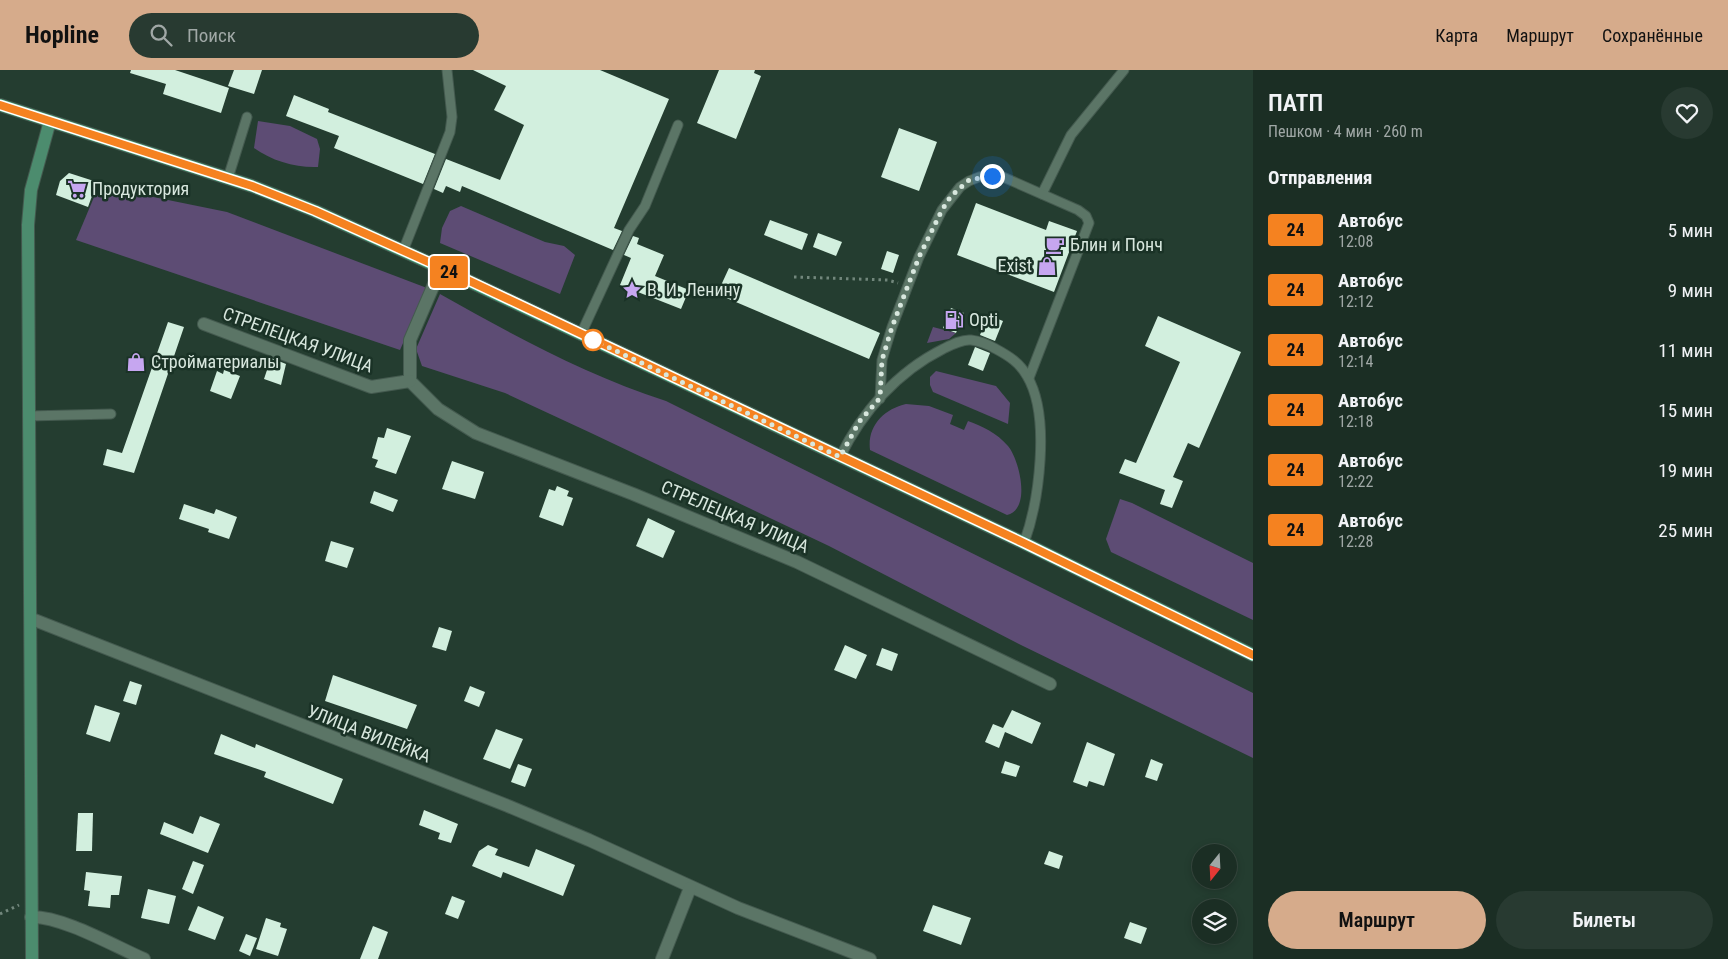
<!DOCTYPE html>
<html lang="ru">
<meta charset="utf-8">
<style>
:root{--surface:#1b2e24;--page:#283a31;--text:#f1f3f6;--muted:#a0a8a6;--line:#394a41;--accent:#d6ab8b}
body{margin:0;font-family:"Roboto Condensed",sans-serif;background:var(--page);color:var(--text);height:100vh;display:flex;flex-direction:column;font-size:19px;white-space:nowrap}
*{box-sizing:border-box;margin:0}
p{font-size:16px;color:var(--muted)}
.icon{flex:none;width:28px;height:28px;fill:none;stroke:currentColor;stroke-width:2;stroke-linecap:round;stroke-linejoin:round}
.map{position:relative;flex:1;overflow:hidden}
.drawer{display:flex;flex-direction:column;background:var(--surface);width:475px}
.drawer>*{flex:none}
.badge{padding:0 10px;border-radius:4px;font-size:18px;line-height:32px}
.needle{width:32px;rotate:198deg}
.fabs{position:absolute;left:1192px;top:774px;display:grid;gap:10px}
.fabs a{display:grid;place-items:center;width:45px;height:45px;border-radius:50%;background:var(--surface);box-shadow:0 2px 8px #0003,0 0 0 1px var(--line);font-size:25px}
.you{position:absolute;width:25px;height:25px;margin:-12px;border:4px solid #fff;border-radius:50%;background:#1a73e8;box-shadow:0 0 0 8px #1a73e833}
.map>.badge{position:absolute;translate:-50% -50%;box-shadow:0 0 0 2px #fff}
h2{padding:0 15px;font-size:19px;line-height:45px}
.round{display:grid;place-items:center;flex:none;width:52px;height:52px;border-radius:26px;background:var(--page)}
.head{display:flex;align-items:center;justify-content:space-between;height:85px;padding:0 15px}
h1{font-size:24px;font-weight:600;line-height:38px}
.action{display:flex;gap:10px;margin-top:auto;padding:10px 15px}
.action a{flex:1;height:58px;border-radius:30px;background:var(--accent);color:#111;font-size:20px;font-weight:600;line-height:58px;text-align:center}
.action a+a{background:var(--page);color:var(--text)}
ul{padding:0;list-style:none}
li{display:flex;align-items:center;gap:15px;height:60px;padding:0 15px}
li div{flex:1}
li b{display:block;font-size:19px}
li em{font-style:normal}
li .badge{min-width:55px;font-weight:700;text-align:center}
header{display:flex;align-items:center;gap:30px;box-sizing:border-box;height:70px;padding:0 25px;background:var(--accent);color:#111}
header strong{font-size:24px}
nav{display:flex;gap:28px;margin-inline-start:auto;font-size:18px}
.search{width:350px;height:45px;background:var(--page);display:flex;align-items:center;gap:12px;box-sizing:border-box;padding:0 18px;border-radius:28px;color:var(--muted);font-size:19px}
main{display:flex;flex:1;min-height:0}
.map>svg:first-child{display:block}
</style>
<header>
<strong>Hopline</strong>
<div class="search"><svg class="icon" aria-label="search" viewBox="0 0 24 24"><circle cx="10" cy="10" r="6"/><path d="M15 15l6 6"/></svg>Поиск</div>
<nav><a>Карта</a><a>Маршрут</a><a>Сохранённые</a></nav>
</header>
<main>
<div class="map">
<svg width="1253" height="889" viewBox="0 0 1253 889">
<rect width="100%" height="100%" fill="#243d30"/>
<g fill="#5d4c74">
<path d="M 258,51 L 290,56 L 317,69 L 320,79 L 318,97 C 296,98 272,91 254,78 Z"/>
<path d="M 114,119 L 227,142 L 427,218 L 400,280 L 76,170 L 97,120 Z"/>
<path d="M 461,136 L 545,172 L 564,176 L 575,185 L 560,224 L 440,173 L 442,158 L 450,141 Z"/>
<path d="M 440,224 C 513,265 586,305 666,331 L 1253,623 L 1253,688 L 1023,576 L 829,476 L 591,363 L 505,323 L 422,296 L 416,279 Z"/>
<path d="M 933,257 L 956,263 L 949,269 L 927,273 Z"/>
<path d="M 936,301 L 996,316 L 1010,333 L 1008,354 L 933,322 L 930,315 L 930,307 Z"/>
<path d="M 906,334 L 929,336 L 953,345 L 950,354 L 964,360 L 968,351 C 982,356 997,363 1008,376 C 1019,389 1032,439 1007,445 L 870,380 C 867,356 884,339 906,334 Z"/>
<path d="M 1120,429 L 1132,433 L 1253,493 L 1253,550 L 1111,482 L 1106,469 Z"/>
</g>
<g fill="#d2efde">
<path d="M 131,0 L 175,0 L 229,18 L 221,43 L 163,24 L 166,14 L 130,3 Z"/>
<path d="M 234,0 L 262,0 L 254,24 L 228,16 Z"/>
<path d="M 473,0 L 600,0 L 669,29 L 614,158 L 622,161 L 613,180 L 462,116 L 460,122 L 446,116 L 443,123 L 434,119 L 446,89 L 500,110 L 524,55 L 494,40 L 506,16 Z"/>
<path d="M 719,0 L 755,0 L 754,3 L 761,6 L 736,69 L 697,53 Z"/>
<path d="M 294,25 L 329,39 L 328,42 L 435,84 L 423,114 L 334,78 L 339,66 L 286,46 Z"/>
<path d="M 899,58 L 937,72 L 919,121 L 881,107 Z"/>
<path d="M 69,103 L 97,112 L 88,137 L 56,125 L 60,111 Z"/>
<path d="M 976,133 L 1046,160 L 1049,151 L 1077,161 L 1054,222 L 957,185 Z"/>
<path d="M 770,150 L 808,164 L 802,180 L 764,165 Z"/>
<path d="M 818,163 L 842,172 L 836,186 L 813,177 Z"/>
<path d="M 633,166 L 639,168 L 637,174 L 664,185 L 655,206 L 689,220 L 681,239 L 620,215 L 631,188 L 624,185 Z"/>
<path d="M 887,181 L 899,185 L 893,203 L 881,199 Z"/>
<path d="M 729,198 L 880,263 L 869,289 L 717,224 Z"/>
<path d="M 951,238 L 964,243 L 956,263 L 943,258 Z"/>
<path d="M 988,245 L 1003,251 L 995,271 L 980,265 Z"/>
<path d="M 1158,246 L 1241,282 L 1199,378 L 1188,373 L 1173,407 L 1183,411 L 1172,438 L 1160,434 L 1165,420 L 1119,403 L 1125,389 L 1136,393 L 1180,292 L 1145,276 Z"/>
<path d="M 168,252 L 184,257 L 134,403 L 103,395 L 107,379 L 122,383 Z"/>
<path d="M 975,277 L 990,283 L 983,301 L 968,295 Z"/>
<path d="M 271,288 L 286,294 L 281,315 L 264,309 Z"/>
<path d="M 224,300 L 240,306 L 231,329 L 210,321 L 217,301 L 223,304 Z"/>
<path d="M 387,358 L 411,366 L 396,404 L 375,397 L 378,390 L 372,388 L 378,367 L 384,368 Z"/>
<path d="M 452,391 L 484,402 L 475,429 L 442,419 Z"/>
<path d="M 557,416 L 569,421 L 567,426 L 573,428 L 563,456 L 539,447 L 549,419 L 555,421 Z"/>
<path d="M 374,421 L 398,430 L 393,442 L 370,433 Z"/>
<path d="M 184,434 L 214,444 L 216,439 L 237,447 L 229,469 L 208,462 L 209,459 L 179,449 Z"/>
<path d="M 648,448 L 675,461 L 663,488 L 636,476 Z"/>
<path d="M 331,471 L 354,478 L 347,498 L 325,491 Z"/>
<path d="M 439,557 L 452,561 L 446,581 L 432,577 Z"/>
<path d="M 845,575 L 867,585 L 856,609 L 834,600 Z"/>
<path d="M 882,578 L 898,584 L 892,601 L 876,595 Z"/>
<path d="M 333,605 L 417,635 L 407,659 L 325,631 Z"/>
<path d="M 130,611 L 142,615 L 136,635 L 123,631 Z"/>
<path d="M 470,616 L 485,622 L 479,637 L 464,631 Z"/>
<path d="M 95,635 L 120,643 L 110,672 L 86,664 Z"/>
<path d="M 1012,640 L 1041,653 L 1032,674 L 1005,662 L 999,678 L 985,672 L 993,654 L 1003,658 Z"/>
<path d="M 496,659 L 523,669 L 510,699 L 483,689 Z"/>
<path d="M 221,664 L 255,678 L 256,674 L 343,709 L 333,734 L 264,707 L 266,702 L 214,684 Z"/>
<path d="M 1087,672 L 1115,684 L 1104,716 L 1089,711 L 1087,717 L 1073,712 Z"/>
<path d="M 1151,689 L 1163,694 L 1157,711 L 1145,707 Z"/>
<path d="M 1005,691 L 1020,696 L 1016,707 L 1001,703 Z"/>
<path d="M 518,694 L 532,699 L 525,717 L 511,712 Z"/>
<path d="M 424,740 L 458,754 L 451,773 L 438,769 L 440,763 L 419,755 Z"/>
<path d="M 78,743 L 93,743 L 92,781 L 76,781 Z"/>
<path d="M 200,746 L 220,754 L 208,783 L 160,764 L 164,752 L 193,764 Z"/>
<path d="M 488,775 L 498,779 L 495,785 L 529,797 L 536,779 L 575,795 L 563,826 L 503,802 L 501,808 L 472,796 L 479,781 Z"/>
<path d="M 1049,781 L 1063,786 L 1059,799 L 1044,794 Z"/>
<path d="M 193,791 L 204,795 L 193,824 L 182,819 Z"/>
<path d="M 86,802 L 122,806 L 119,825 L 111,825 L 110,838 L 88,836 L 90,821 L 84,820 Z"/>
<path d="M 148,819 L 176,826 L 169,854 L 141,848 Z"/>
<path d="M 452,826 L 465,831 L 458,849 L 445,844 Z"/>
<path d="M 933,835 L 971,848 L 961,875 L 923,861 Z"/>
<path d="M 198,836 L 224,847 L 215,870 L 188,860 Z"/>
<path d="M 266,848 L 281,853 L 280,857 L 287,859 L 278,886 L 256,879 Z"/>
<path d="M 1130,852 L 1147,858 L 1141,874 L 1124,868 Z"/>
<path d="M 373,856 L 388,862 L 378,889 L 360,889 Z"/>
<path d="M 246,864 L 257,868 L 250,886 L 239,881 Z"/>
</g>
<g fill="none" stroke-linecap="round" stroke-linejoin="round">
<g stroke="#445a4f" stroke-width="11">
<g id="lane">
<path d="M 228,108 L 247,47"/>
<path d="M 1042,124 L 1071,65 L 1124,0"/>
<path d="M 403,181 L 450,62 L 452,47 L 447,0"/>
<path d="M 581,264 L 629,160 L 645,136 L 678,55"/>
<path d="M 880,329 L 882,290 L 892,257 L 919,187 L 942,140 L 960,117 L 969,111 L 979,107 L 992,105 L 1003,107 L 1078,140 L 1086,146 L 1089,153 L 1029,308"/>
<path d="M 28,346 L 111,344"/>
<path d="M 840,387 C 862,342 897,302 943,279 C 951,275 962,269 971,270 C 980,271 989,275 996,279 C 1009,286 1020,293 1027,306 C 1051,346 1039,432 1024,473"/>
</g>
</g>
<g stroke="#445a4f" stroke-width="14">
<g id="street">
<path d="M 441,198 L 410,270 L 410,311 L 438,339 L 476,363 L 633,424 L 797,492 L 1050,614"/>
<path d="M 204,254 L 371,317 L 410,311"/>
<path d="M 32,549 L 508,736 L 589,770 L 738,838 L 870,889"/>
<path d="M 31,847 C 62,846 114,876 144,889"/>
<path d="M 662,889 L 690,818"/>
</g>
</g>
<g stroke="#445a4f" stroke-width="14">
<path id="secondary" d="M 32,889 L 28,155 L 31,120 L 50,51"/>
</g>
<g stroke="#445a4f" stroke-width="14">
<path id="primary" d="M 0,35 L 252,116 L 315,141 L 441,198 L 1024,473 L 1253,585"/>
</g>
<g stroke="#72877c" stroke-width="3" stroke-dasharray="2.5 4" stroke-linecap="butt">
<path d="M 794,207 L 888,210 L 898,213"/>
<path d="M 0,844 L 19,835"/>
</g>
<use href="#lane" stroke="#5b7566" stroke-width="9"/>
<use href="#street" stroke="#5b7566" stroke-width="12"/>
<use href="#secondary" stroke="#4c8c6e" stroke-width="12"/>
<use href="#primary" stroke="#3ca277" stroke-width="12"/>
</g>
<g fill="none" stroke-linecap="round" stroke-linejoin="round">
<g stroke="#fff" stroke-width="11">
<path id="line" d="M 0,35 L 252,116 L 315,141 L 442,198 L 1024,473 L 1253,585"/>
</g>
<use href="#line" stroke="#f58220" stroke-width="8"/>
<path stroke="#d8e7de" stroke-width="5" stroke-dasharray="0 9" d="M 593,270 L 840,387 L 859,352 L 880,328 L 882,290 L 892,257 L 919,187 L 942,140 L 951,126 L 969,110 L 992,106"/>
</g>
<defs>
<g id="supermarket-bare" transform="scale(1.5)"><path d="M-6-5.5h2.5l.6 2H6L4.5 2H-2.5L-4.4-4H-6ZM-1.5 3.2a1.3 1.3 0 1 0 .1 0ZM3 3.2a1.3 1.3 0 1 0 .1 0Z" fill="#c6a6f0" stroke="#1a3226" stroke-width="2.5" paint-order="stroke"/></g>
<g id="cafe-bare" transform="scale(1.5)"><path d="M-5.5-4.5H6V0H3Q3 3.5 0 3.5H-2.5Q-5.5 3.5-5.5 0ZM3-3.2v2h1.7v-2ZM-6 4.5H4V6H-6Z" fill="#c6a6f0" stroke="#1a3226" stroke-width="2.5" paint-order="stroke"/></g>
<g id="shop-bare" transform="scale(1.5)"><path d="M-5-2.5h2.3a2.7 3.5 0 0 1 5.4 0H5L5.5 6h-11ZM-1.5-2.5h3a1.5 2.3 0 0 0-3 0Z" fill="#c6a6f0" stroke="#1a3226" stroke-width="2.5" paint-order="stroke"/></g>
<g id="sight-bare" transform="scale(1.5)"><path d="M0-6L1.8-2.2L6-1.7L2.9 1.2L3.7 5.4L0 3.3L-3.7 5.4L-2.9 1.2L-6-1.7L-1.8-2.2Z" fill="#c6a6f0" stroke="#1a3226" stroke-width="2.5" paint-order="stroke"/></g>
<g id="fuel-bare" transform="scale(1.5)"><path d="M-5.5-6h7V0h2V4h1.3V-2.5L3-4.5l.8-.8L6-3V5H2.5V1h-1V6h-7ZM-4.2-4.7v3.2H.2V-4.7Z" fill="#c6a6f0" stroke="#1a3226" stroke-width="2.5" paint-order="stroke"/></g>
</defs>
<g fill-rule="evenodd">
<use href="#supermarket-bare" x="77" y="119"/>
<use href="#cafe-bare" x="1055" y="175"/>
<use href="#shop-bare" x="1047" y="196"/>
<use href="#sight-bare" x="632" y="220"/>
<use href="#fuel-bare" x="954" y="250"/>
<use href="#shop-bare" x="136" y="292"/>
</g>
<circle fill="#fff" stroke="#f58220" stroke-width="2.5" cx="593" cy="270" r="10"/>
<g text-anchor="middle" stroke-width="5" stroke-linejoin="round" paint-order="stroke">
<g font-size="18" fill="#d8e7de" stroke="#1a3226" text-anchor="start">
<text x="92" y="125">Продуктория</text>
<text x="1070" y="181">Блин и Понч</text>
<text x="1032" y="202" text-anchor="end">Exist</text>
<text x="647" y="226">В. И. Ленину</text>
<text x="969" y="256">Opti</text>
<text x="151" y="298">Стройматериалы</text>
</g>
<g font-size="18" fill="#d8e7de" stroke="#1a3226">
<text transform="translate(298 270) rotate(20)" y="6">СТРЕЛЕЦКАЯ УЛИЦА</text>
<text transform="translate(735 447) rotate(23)" y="6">СТРЕЛЕЦКАЯ УЛИЦА</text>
<text transform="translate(369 664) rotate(21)" y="6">УЛИЦА ВИЛЕЙКА</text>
</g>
</g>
</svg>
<div class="fabs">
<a><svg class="needle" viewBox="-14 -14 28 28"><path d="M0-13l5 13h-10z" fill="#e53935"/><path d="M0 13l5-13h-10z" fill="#a0a8a6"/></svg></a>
<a><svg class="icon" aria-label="layers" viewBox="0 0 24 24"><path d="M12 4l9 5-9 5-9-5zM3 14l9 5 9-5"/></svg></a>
</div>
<div class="you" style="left:992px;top:106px"></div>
<b class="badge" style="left:449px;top:202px;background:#f58220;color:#111">24</b>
</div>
<section class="drawer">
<div class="head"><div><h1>ПАТП</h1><p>Пешком · 4 мин · 260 m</p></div><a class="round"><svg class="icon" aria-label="heart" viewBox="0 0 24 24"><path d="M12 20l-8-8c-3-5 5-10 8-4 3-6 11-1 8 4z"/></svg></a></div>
<h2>Отправления</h2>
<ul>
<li><span class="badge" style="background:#f58220;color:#111">24</span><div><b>Автобус</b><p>12:08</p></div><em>5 мин</em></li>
<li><span class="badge" style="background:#f58220;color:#111">24</span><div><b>Автобус</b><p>12:12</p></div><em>9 мин</em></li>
<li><span class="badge" style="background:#f58220;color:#111">24</span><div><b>Автобус</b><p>12:14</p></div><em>11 мин</em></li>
<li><span class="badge" style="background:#f58220;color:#111">24</span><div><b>Автобус</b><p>12:18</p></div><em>15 мин</em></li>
<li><span class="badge" style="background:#f58220;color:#111">24</span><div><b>Автобус</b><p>12:22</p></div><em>19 мин</em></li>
<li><span class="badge" style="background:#f58220;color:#111">24</span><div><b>Автобус</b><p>12:28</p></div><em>25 мин</em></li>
</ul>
<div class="action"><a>Маршрут</a><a>Билеты</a></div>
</section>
</main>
